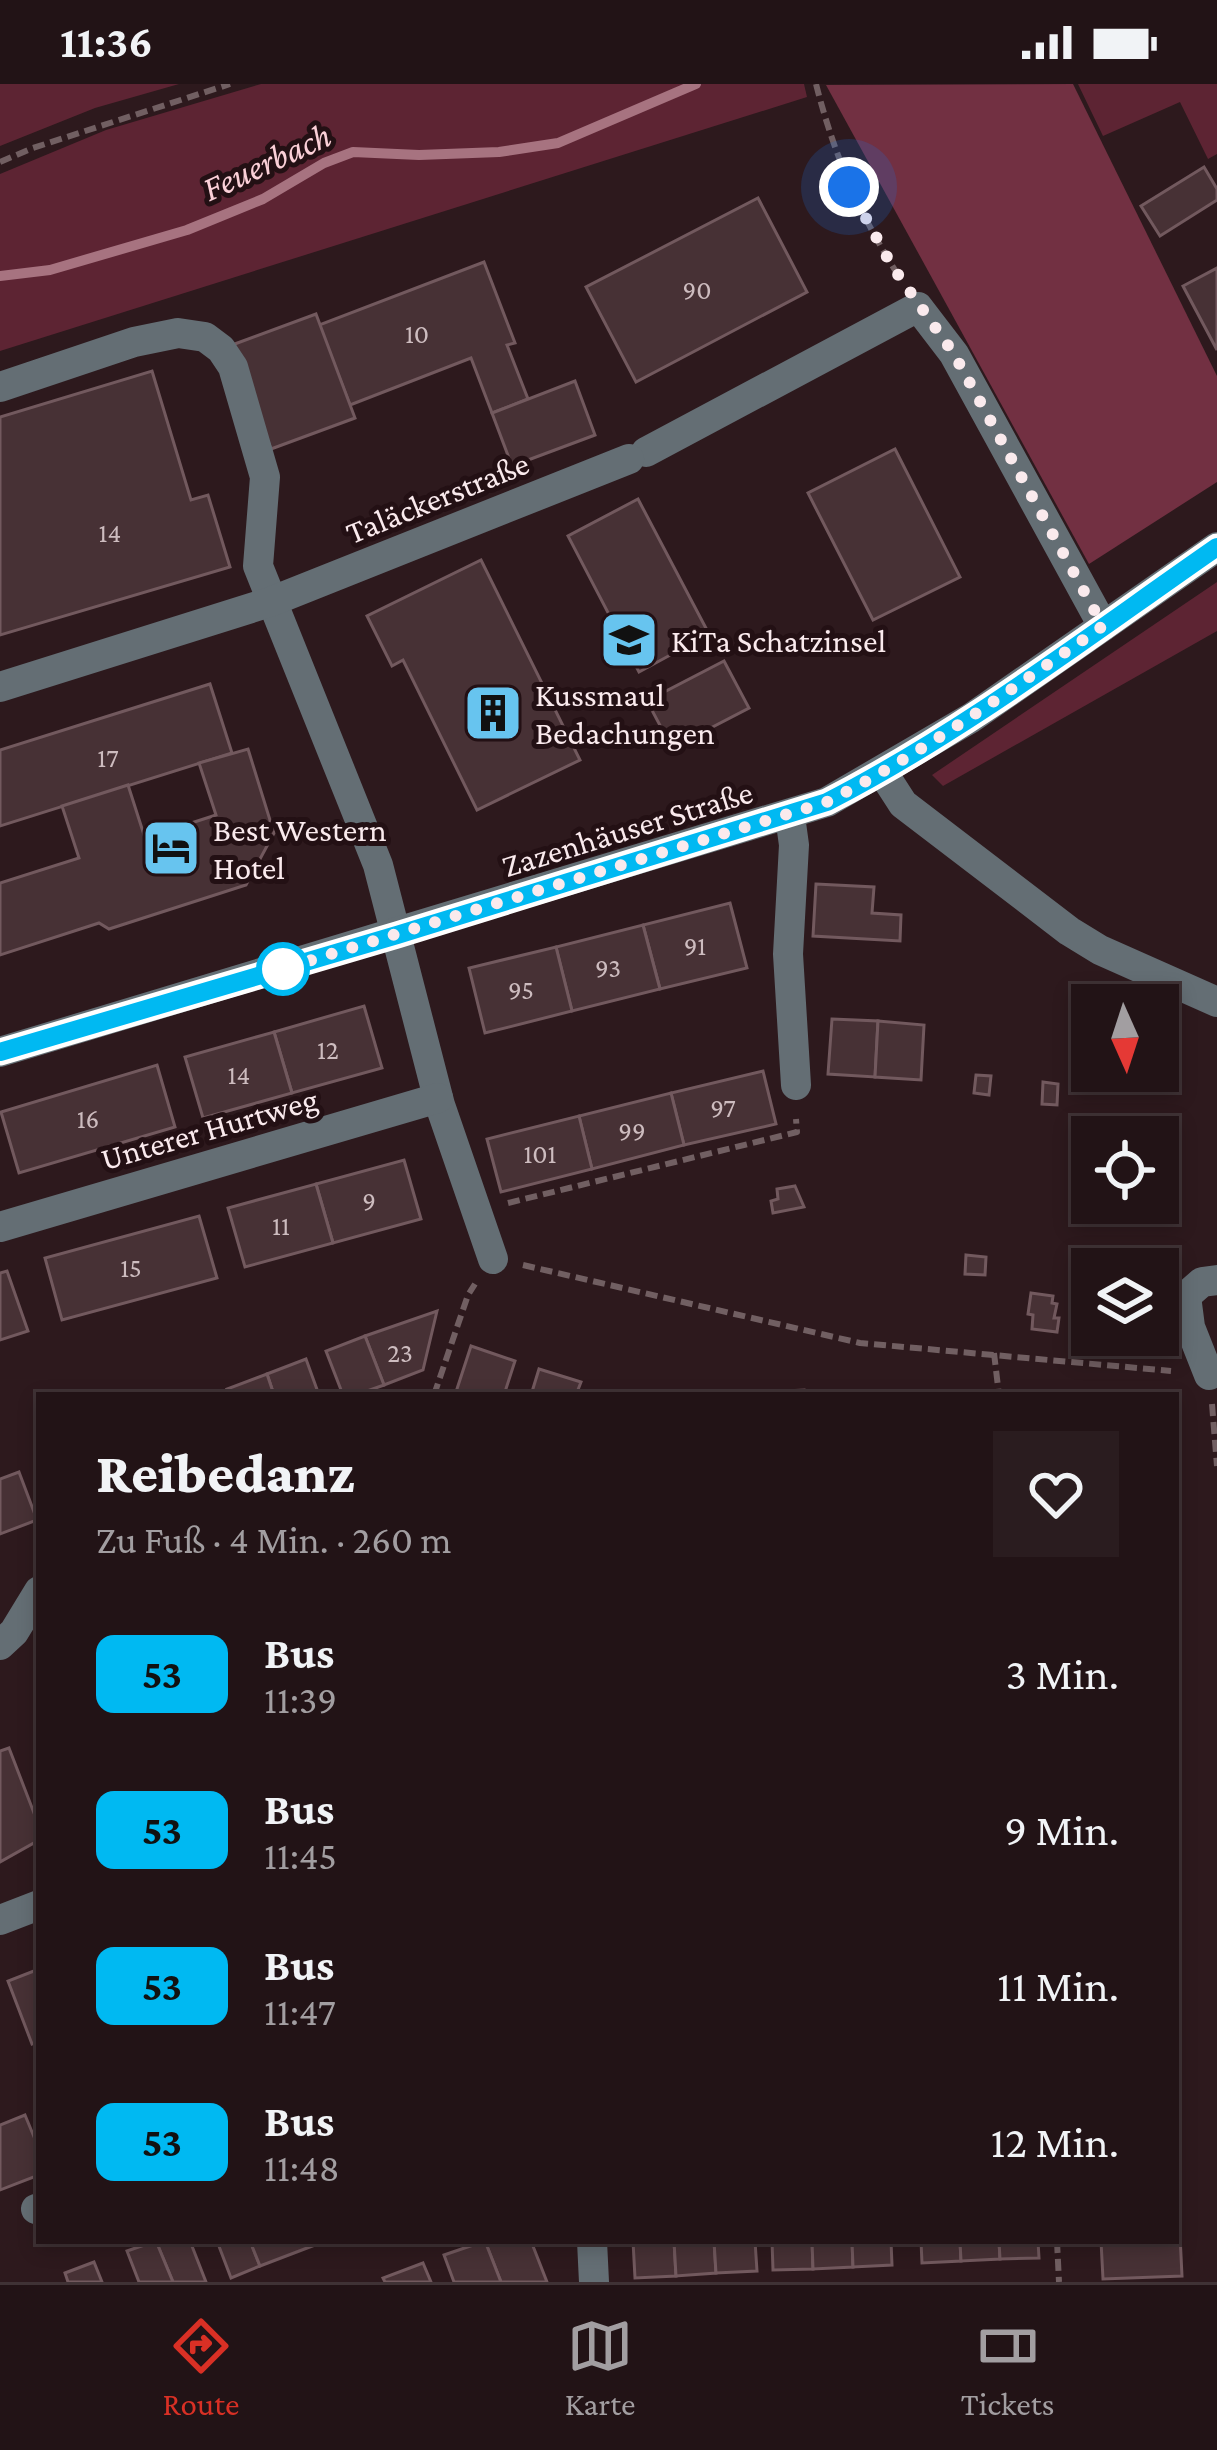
<!DOCTYPE html>
<html lang="de">
<meta charset="utf-8">
<style>
:root{--surface:#221316;--page:#2a1c1f;--text:#f1f3f6;--muted:#a29ea1;--line:#3f3235;--accent:#d93025}
body{margin:0;font-family:"Crimson Pro",serif;background:var(--page);color:var(--text);height:100vh;display:flex;flex-direction:column;font-size:45px;white-space:nowrap}
*{box-sizing:border-box;margin:0}
p{font-size:39px;color:var(--muted)}
.icon{flex:none;width:66px;height:66px;fill:none;stroke:currentColor;stroke-width:2;stroke-linecap:round;stroke-linejoin:round}
.map{position:relative;flex:1;overflow:hidden}
.details{position:absolute;left:36px;top:1308px;width:1143px;height:852px;display:flex;flex-direction:column;background:var(--surface);border-radius:0px;box-shadow:0 6px 18px #0003,0 0 0 3px var(--line)}
.details>*{flex:none}
.badge{padding:0 24px;border-radius:18px;font-size:42px;line-height:78px}
.needle{width:78px;rotate:177deg}
.fabs{position:absolute;left:1071px;top:900px;display:grid;gap:24px}
.fabs a{display:grid;place-items:center;width:108px;height:108px;border-radius:0px;background:var(--surface);box-shadow:0 6px 18px #0003,0 0 0 3px var(--line);font-size:60px}
.you{position:absolute;width:60px;height:60px;margin:-30px;border:9px solid #fff;border-radius:50%;background:#1a73e8;box-shadow:0 0 0 18px #1a73e833}
.map>.badge{position:absolute;translate:-50% -50%;box-shadow:0 0 0 6px #fff}
.round{display:grid;place-items:center;flex:none;width:126px;height:126px;border-radius:0px;background:var(--page)}
.overview{display:flex;align-items:center;justify-content:space-between;height:204px;padding:0 60px}
h1{font-size:57px;font-weight:800;line-height:90px}
ul{padding:0;list-style:none}
li{display:flex;align-items:center;gap:36px;height:156px;padding:0 60px}
li div{flex:1}
li b{display:block;font-size:45px}
li em{font-style:normal}
li .badge{min-width:132px;font-weight:700;text-align:center}
.status{display:flex;justify-content:space-between;align-items:center;height:84px;padding:0 60px;background:var(--surface);direction:ltr}
.status svg{height:33px;fill:currentColor}
.menu{display:flex;justify-content:space-around;align-items:center;height:168px;border-top:3px solid var(--line);background:var(--surface);font-size:33px;color:var(--muted)}
.menu a{display:grid;justify-items:center;gap:6px}
.menu .on{color:var(--accent)}
.map>svg:first-child{display:block}
</style>
<div class="status"><b>11:36</b><svg viewBox="0 0 49 12"><path d="M0 12V9h3v3zM5 12V6h3v6zM10 12V3h3v9zM15 12V0h3v12zM26 1h20v11H26zM47 4h2v5h-2z"/></svg></div>
<div class="map">
<svg width="1217" height="2198" viewBox="0 0 1217 2198">
<rect width="100%" height="100%" fill="#2d191d"/>
<g fill="#5d2433">
<path d="M 0,0 L 179,0 L 95,24 L 0,62 Z"/>
<path d="M 261,0 L 804,0 L 807,13 L 0,267 L 0,90 L 106,46 Z"/>
<path d="M 1078,0 L 1217,0 L 1217,70 L 1208,75 L 1180,18 L 1103,52 Z"/>
<path d="M 1217,498 L 1217,547 L 943,702 L 932,691 Z"/>
</g>
<path fill="#723042" d="M 1073,0 L 1217,292 L 1217,398 L 1089,480 L 826,1 Z"/>
<g fill="none" stroke-linecap="round" stroke-linejoin="round">
<path stroke="#a77380" stroke-width="10" d="M 0,192 L 50,186 L 187,146 L 263,115 L 324,79 L 353,68 L 419,71 L 499,68 L 558,59 L 696,0"/>
</g>
<g fill="#473135" stroke="#72595e" stroke-width="3">
<path d="M 1204,83 L 1217,105 L 1217,116 L 1160,152 L 1141,122 Z"/>
<path d="M 758,114 L 807,208 L 636,298 L 586,203 Z"/>
<path d="M 484,178 L 515,259 L 507,261 L 528,315 L 492,329 L 471,274 L 350,321 L 319,241 Z"/>
<path d="M 1217,184 L 1217,266 L 1183,202 Z"/>
<path d="M 316,230 L 355,334 L 271,365 L 232,261 Z"/>
<path d="M 152,287 L 191,416 L 208,411 L 230,483 L 0,551 L 0,333 Z"/>
<path d="M 575,297 L 595,351 L 512,382 L 492,329 Z"/>
<path d="M 895,365 L 960,493 L 873,536 L 808,409 Z"/>
<path d="M 638,415 L 709,550 L 639,588 L 568,452 Z"/>
<path d="M 481,476 L 580,676 L 477,726 L 403,576 L 392,582 L 367,532 Z"/>
<path d="M 724,577 L 749,624 L 672,664 L 647,617 Z"/>
<path d="M 210,600 L 232,669 L 0,742 L 0,666 Z"/>
<path d="M 248,665 L 274,749 L 246,801 L 109,845 L 99,839 L 0,871 L 0,799 L 79,774 L 62,722 L 128,701 L 145,754 L 216,731 L 199,679 Z"/>
<path d="M 816,800 L 874,803 L 872,829 L 901,831 L 900,857 L 813,852 Z"/>
<path d="M 730,819 L 747,884 L 660,905 L 643,841 Z"/>
<path d="M 643,841 L 660,905 L 572,927 L 556,863 Z"/>
<path d="M 556,863 L 572,927 L 485,949 L 469,884 Z"/>
<path d="M 364,922 L 382,984 L 292,1009 L 274,948 Z"/>
<path d="M 832,935 L 878,937 L 875,993 L 828,990 Z"/>
<path d="M 878,937 L 924,941 L 921,996 L 875,993 Z"/>
<path d="M 274,948 L 292,1009 L 203,1034 L 185,973 Z"/>
<path d="M 157,981 L 175,1043 L 19,1089 L 1,1028 Z"/>
<path d="M 763,987 L 776,1040 L 684,1061 L 671,1009 Z"/>
<path d="M 976,991 L 991,992 L 989,1011 L 974,1009 Z"/>
<path d="M 1043,998 L 1058,1000 L 1057,1021 L 1042,1020 Z"/>
<path d="M 671,1009 L 684,1061 L 592,1085 L 579,1032 Z"/>
<path d="M 579,1032 L 592,1085 L 501,1108 L 487,1055 Z"/>
<path d="M 404,1076 L 421,1135 L 333,1159 L 316,1100 Z"/>
<path d="M 316,1100 L 333,1159 L 245,1183 L 228,1124 Z"/>
<path d="M 795,1102 L 804,1123 L 773,1129 L 771,1117 L 778,1115 L 777,1105 Z"/>
<path d="M 199,1132 L 217,1194 L 62,1236 L 45,1174 Z"/>
<path d="M 966,1171 L 986,1173 L 985,1191 L 965,1190 Z"/>
<path d="M 7,1187 L 28,1247 L 0,1256 L 0,1189 Z"/>
<path d="M 1031,1209 L 1053,1212 L 1052,1219 L 1057,1220 L 1054,1234 L 1059,1234 L 1057,1248 L 1032,1245 L 1033,1231 L 1028,1230 Z"/>
<path d="M 437,1227 L 423,1286 L 384,1301 L 365,1252 Z"/>
<path d="M 365,1252 L 384,1301 L 356,1311 L 343,1311 L 326,1267 Z"/>
<path d="M 471,1262 L 515,1277 L 504,1311 L 455,1311 Z"/>
<path d="M 306,1275 L 319,1311 L 274,1311 L 267,1290 Z"/>
<path d="M 539,1285 L 581,1298 L 576,1311 L 531,1311 Z"/>
<path d="M 267,1290 L 274,1311 L 230,1311 L 227,1305 Z"/>
<path d="M 804,1306 L 804,1311 L 764,1311 L 764,1308 Z"/>
<path d="M 684,1307 L 685,1311 L 612,1311 Z"/>
<path d="M 19,1388 L 37,1436 L 0,1450 L 0,1395 Z"/>
<path d="M 9,1664 L 39,1742 L 39,1756 L 0,1778 L 0,1667 Z"/>
<path d="M 39,1885 L 39,1957 L 32,1960 L 8,1897 Z"/>
<path d="M 25,2031 L 39,2065 L 39,2091 L 0,2106 L 0,2041 Z"/>
<path d="M 1178,2110 L 1182,2192 L 1103,2195 L 1101,2157 L 1176,2157 Z"/>
<path d="M 156,2157 L 190,2157 L 206,2198 L 173,2198 Z"/>
<path d="M 156,2157 L 173,2198 L 139,2198 L 127,2167 Z"/>
<path d="M 217,2157 L 250,2157 L 260,2182 L 231,2194 Z"/>
<path d="M 250,2157 L 314,2157 L 315,2161 L 260,2182 Z"/>
<path d="M 485,2157 L 531,2157 L 547,2198 L 501,2198 Z"/>
<path d="M 485,2157 L 501,2198 L 454,2198 L 444,2171 Z"/>
<path d="M 633,2157 L 674,2157 L 676,2192 L 635,2194 Z"/>
<path d="M 674,2157 L 714,2157 L 716,2189 L 676,2192 Z"/>
<path d="M 714,2157 L 755,2157 L 757,2187 L 716,2189 Z"/>
<path d="M 772,2157 L 812,2157 L 813,2185 L 773,2186 Z"/>
<path d="M 812,2157 L 852,2157 L 853,2183 L 813,2185 Z"/>
<path d="M 852,2157 L 891,2157 L 892,2181 L 853,2183 Z"/>
<path d="M 921,2157 L 960,2157 L 961,2177 L 922,2179 Z"/>
<path d="M 960,2157 L 999,2157 L 1000,2175 L 961,2177 Z"/>
<path d="M 999,2157 L 1038,2157 L 1039,2174 L 1000,2175 Z"/>
<path d="M 94,2178 L 102,2198 L 68,2198 L 65,2189 Z"/>
<path d="M 423,2179 L 431,2198 L 385,2198 L 383,2194 Z"/>
</g>
<g fill="none" stroke-linecap="round" stroke-linejoin="round">
<g stroke="#715f62" stroke-width="6" stroke-dasharray="12 6" stroke-linecap="butt">
<path d="M 816,0 C 834,71 860,132 900,194"/>
<path d="M 0,78 L 33,64 L 230,0"/>
<path d="M 508,1119 L 797,1048 L 796,1035"/>
<path d="M 523,1181 L 860,1259 L 1171,1287"/>
<path d="M 994,1269 L 999,1311"/>
<path d="M 434,1311 L 468,1211 L 475,1200"/>
<path d="M 1212,1320 L 1217,1382"/>
<path d="M 1057,2157 L 1059,2198"/>
</g>
<g stroke="#646e74" stroke-width="30">
<path d="M 0,303 L 134,258 L 178,249 L 205,253 L 221,265 L 233,283 L 265,393 L 258,482 L 378,781 L 440,1021 L 493,1175"/>
<path d="M 646,368 L 918,223 L 954,270 L 1103,542"/>
<path d="M 0,603 L 270,518 L 629,375"/>
<path d="M 883,689 L 903,720 L 1069,847 L 1100,866 L 1217,918"/>
<path d="M 790,732 L 794,761 L 788,870 L 796,1001"/>
<path d="M 0,968 L 827,718 L 971,634 L 1217,463"/>
<path d="M 0,1143 L 438,1014"/>
<path d="M 1209,1291 L 1190,1243 L 1186,1212 L 1202,1198 L 1217,1196"/>
<path d="M 0,1561 L 14,1548 L 39,1507"/>
<path d="M 0,1836 L 39,1821"/>
<path d="M 36,2125 L 39,2124"/>
<path d="M 592,2157 L 594,2198"/>
</g>
</g>
<g fill="none" stroke-linecap="round" stroke-linejoin="round">
<g stroke="#fff" stroke-width="27">
<path id="line" d="M 0,968 L 397,851 L 827,718 C 965,647 1090,551 1217,463"/>
</g>
<use href="#line" stroke="#00b9f2" stroke-width="18"/>
<path stroke="#faeaed" stroke-width="12" stroke-dasharray="0 21.6" d="M 283,885 L 266,890 L 827,718 C 925,668 1013,604 1103,542 L 954,270 L 892,182 L 849,103"/>
</g>
<defs>
<g id="school-square" transform="scale(3)"><rect x="-9" y="-9" width="18" height="18" rx="4" fill="#67c4ef" stroke="#231014"/><path d="M0-5L7-2L0 1L-7-2ZM-4 1L0 2.5L4 1V4Q0 6-4 4Z" fill="#111"/></g>
<g id="building-square" transform="scale(3)"><rect x="-9" y="-9" width="18" height="18" rx="4" fill="#67c4ef" stroke="#231014"/><path d="M-4-6H4V6H1V3H-1V6H-4ZM-2.5-4.3h1.7v1.8h-1.7ZM.8-4.3h1.7v1.8H.8ZM-2.5-1h1.7V.8h-1.7ZM.8-1h1.7V.8H.8Z" fill="#111"/></g>
<g id="hotel-square" transform="scale(3)"><rect x="-9" y="-9" width="18" height="18" rx="4" fill="#67c4ef" stroke="#231014"/><path d="M-6-4.5h1.5V1H6V5H4.5V3h-9V5H-6ZM-4 0a1.8 1.8 0 1 1 3.6 0ZM.5 0V-2.5h3Q6-2.5 6 0Z" fill="#111"/></g>
</defs>
<g fill-rule="evenodd">
<use href="#school-square" x="629" y="556"/>
<use href="#building-square" x="493" y="629"/>
<use href="#hotel-square" x="171" y="764"/>
</g>
<circle fill="#fff" stroke="#00b9f2" stroke-width="6" cx="283" cy="885" r="24"/>
<g text-anchor="middle" stroke-width="10" stroke-linejoin="round" paint-order="stroke">
<g font-size="27" fill="#cdbcbf">
<text x="697" y="215">90</text>
<text x="417" y="259">10</text>
<text x="110" y="458">14</text>
<text x="108" y="683">17</text>
<text x="695" y="871">91</text>
<text x="608" y="893">93</text>
<text x="521" y="915">95</text>
<text x="328" y="975">12</text>
<text x="239" y="1000">14</text>
<text x="723" y="1033">97</text>
<text x="88" y="1044">16</text>
<text x="632" y="1056">99</text>
<text x="540" y="1079">101</text>
<text x="369" y="1126">9</text>
<text x="281" y="1151">11</text>
<text x="131" y="1193">15</text>
<text x="400" y="1278">23</text>
</g>
<g font-size="33" fill="#faeaed" stroke="#231014">
<text transform="translate(437 413) rotate(-22)" y="12">Taläckerstraße</text>
<text transform="translate(627 744) rotate(-17)" y="12">Zazenhäuser Straße</text>
<text transform="translate(209 1044) rotate(-16)" y="12">Unterer Hurtweg</text>
</g>
<g font-size="33" fill="#faeaed" stroke="#231014" text-anchor="start">
<text x="671" y="568">KiTa Schatzinsel</text>
<text x="535" y="622">Kussmaul<tspan x="535" dy="38">Bedachungen</tspan></text>
<text x="213" y="757">Best Western<tspan x="213" dy="38">Hotel</tspan></text>
</g>
<g font-size="36" font-style="italic" fill="#fbd0d8" stroke="#231014">
<text transform="translate(266 77) rotate(-25)" y="13">Feuerbach</text>
</g>
</g>
</svg>
<div class="fabs">
<a><svg class="needle" viewBox="-14 -14 28 28"><path d="M0-13l5 13h-10z" fill="#e53935"/><path d="M0 13l5-13h-10z" fill="#a29ea1"/></svg></a>
<a><svg class="icon" aria-label="locate" viewBox="0 0 24 24"><circle cx="12" cy="12" r="6"/><path d="M12 2v4M12 18v4M2 12h4M18 12h4"/></svg></a>
<a><svg class="icon" aria-label="layers" viewBox="0 0 24 24"><path d="M12 4l9 5-9 5-9-5zM3 14l9 5 9-5"/></svg></a>
</div>
<div class="you" style="left:849px;top:103px"></div>
<section class="details">
<div class="overview"><div><h1>Reibedanz</h1><p>Zu Fuß · 4 Min. · 260 m</p></div><a class="round"><svg class="icon" aria-label="heart" viewBox="0 0 24 24"><path d="M12 20l-8-8c-3-5 5-10 8-4 3-6 11-1 8 4z"/></svg></a></div>
<ul>
<li><span class="badge" style="background:#00b9f2;color:#111">53</span><div><b>Bus</b><p>11:39</p></div><em>3 Min.</em></li>
<li><span class="badge" style="background:#00b9f2;color:#111">53</span><div><b>Bus</b><p>11:45</p></div><em>9 Min.</em></li>
<li><span class="badge" style="background:#00b9f2;color:#111">53</span><div><b>Bus</b><p>11:47</p></div><em>11 Min.</em></li>
<li><span class="badge" style="background:#00b9f2;color:#111">53</span><div><b>Bus</b><p>11:48</p></div><em>12 Min.</em></li>
</ul>
</section>
</div>
<nav class="menu">
<a class="on"><svg class="icon" aria-label="directions" viewBox="0 0 24 24"><path d="M12 3l9 9-9 9-9-9zM9 14v-3h6M13 9l2 2-2 2"/></svg>Route</a>
<a><svg class="icon" aria-label="map" viewBox="0 0 24 24"><path d="M3 6l6-2 6 2 6-2v14l-6 2-6-2-6 2zM9 4v14M15 6v14"/></svg>Karte</a>
<a><svg class="icon" aria-label="tickets" viewBox="0 0 24 24"><path d="M3 7h18v10H3zM15 7v10"/></svg>Tickets</a>
</nav>
